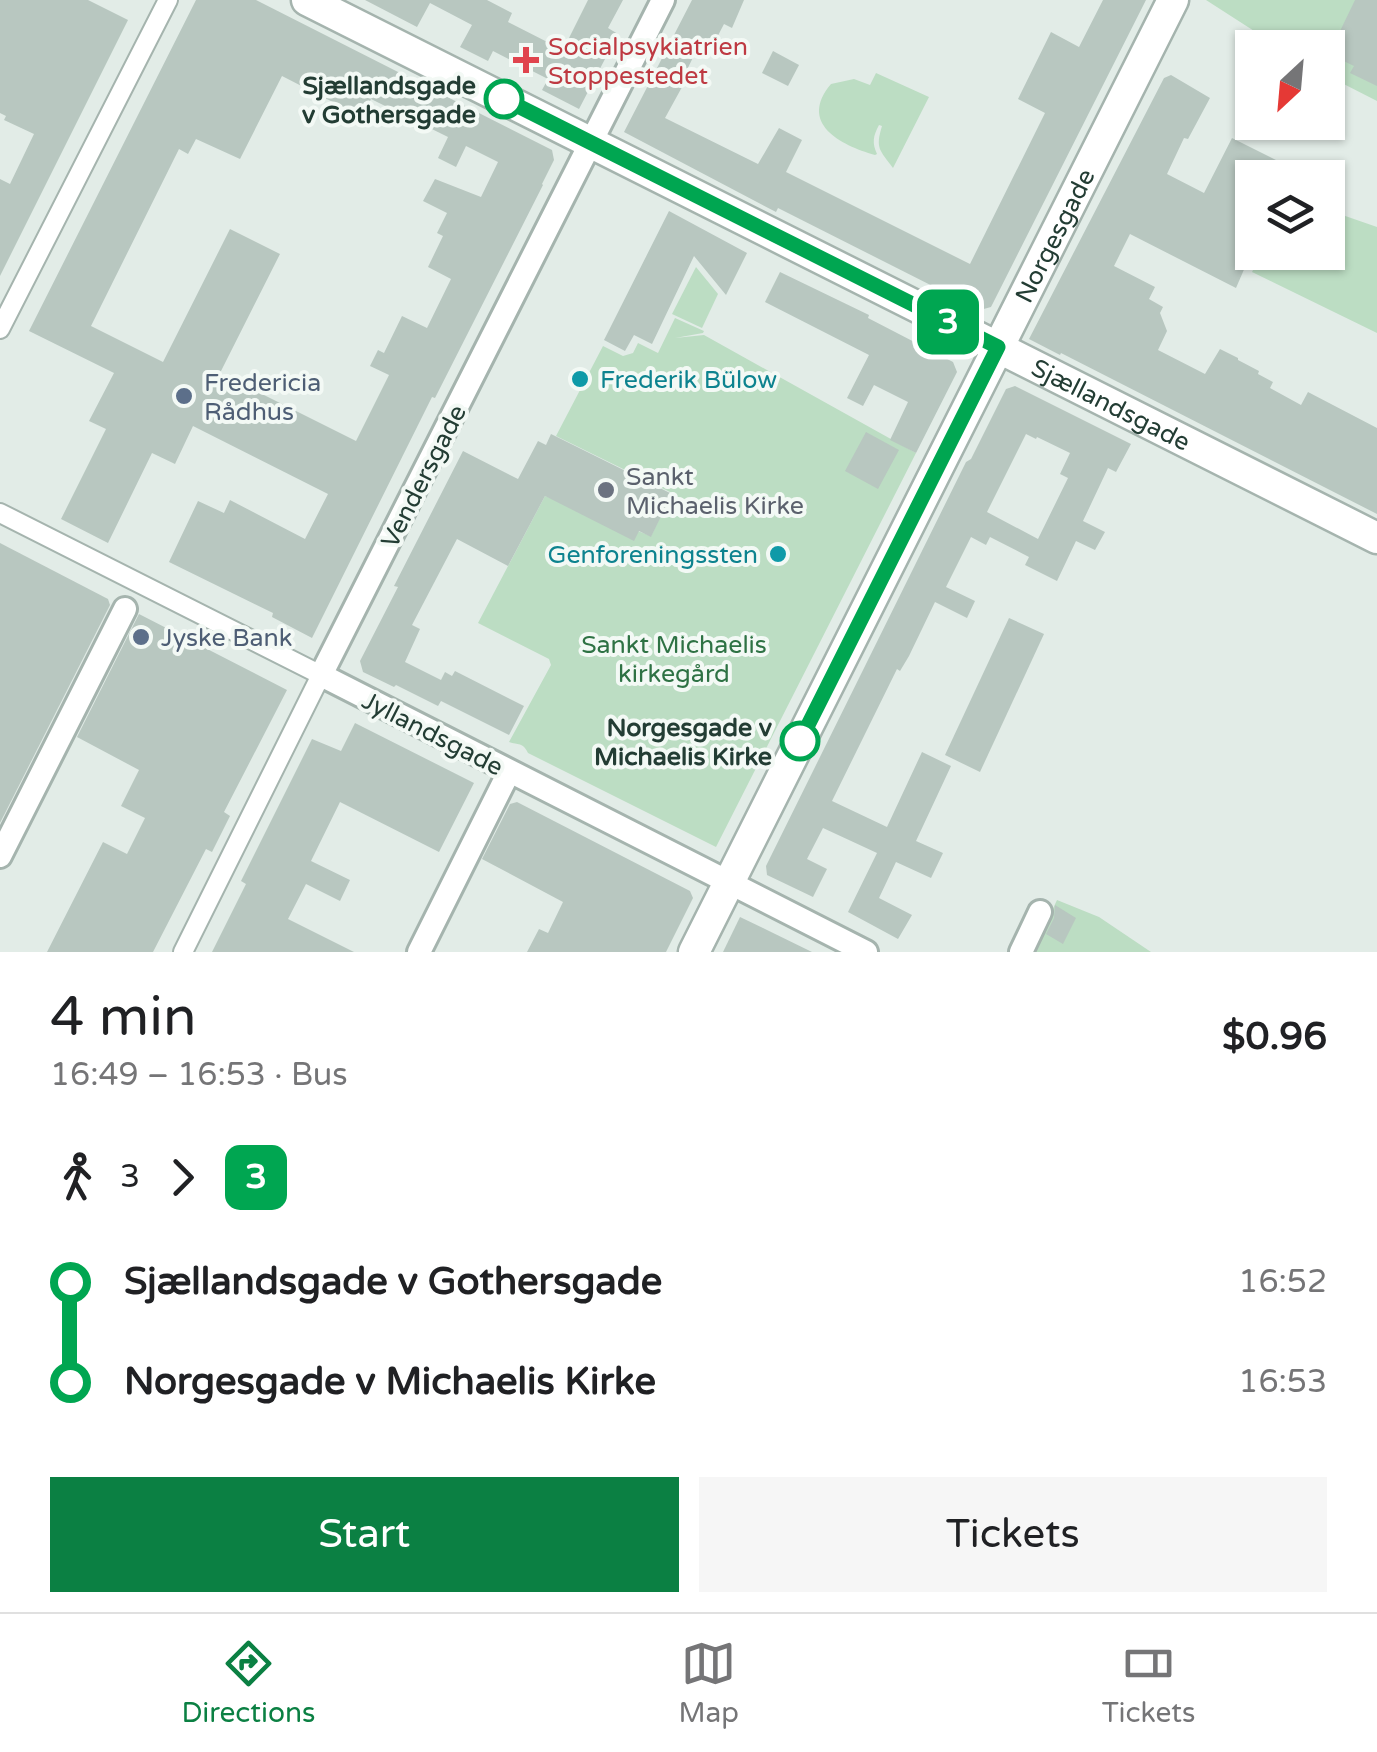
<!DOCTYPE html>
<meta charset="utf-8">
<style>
:root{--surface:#fff;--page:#f6f6f6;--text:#202124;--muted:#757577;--line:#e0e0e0;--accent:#0b8043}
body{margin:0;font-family:"Varela Round",sans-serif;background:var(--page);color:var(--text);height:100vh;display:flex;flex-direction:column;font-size:38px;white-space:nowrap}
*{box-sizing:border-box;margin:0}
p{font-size:32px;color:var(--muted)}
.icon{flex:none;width:55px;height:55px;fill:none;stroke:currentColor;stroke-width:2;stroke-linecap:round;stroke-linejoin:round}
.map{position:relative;height:952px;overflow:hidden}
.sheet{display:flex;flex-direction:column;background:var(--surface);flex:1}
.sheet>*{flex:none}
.badge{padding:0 20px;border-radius:15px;font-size:35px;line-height:65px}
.needle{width:65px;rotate:206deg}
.controls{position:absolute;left:1235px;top:30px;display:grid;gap:20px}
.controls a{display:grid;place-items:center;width:110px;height:110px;border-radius:0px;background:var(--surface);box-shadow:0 2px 8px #0004;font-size:50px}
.map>.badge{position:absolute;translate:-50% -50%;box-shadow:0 0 0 5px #fff}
.legs{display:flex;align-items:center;gap:15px;height:110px;padding:0 50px;font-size:32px}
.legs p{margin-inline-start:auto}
.headline{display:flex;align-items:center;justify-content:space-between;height:170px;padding:0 50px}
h1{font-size:55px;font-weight:600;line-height:75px}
.cta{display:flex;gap:20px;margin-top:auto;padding:20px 50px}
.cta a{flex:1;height:115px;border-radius:0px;background:var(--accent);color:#fff;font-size:40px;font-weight:600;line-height:115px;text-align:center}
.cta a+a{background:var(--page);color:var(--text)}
ul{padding:0 50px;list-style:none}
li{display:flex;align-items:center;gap:35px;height:100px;font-size:38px}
li i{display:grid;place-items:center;width:15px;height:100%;margin:0 12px;background:currentColor}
li i::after{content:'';width:25px;height:25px;margin:-12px;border:8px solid;border-radius:50%;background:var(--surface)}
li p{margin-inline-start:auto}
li:first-child i{background:linear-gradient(#0000 50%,currentColor 0)}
li:last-child i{background:linear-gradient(currentColor 50%,#0000 0)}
.tab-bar{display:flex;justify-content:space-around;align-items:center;height:140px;border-top:2px solid var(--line);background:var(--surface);font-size:28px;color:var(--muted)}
.tab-bar a{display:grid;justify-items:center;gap:5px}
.tab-bar .selected{color:var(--accent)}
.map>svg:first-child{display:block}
</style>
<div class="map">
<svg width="1377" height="952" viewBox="0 0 1377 952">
<rect width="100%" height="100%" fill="#e2ece7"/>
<g fill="#bcddc3">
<path d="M 1206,0 L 1377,0 L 1377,101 L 1328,76 L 1328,48 L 1279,47 Z"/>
<path d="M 876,73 L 929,97 L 893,168 C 880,150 875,149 882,126 L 879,125 C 873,136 872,143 877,154 L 875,155 C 840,145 798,123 831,84 L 854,79 L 870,85 Z"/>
<path d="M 1328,210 L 1377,227 L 1377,333 L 1252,272 L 1262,253 L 1328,252 Z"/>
<path d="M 696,267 L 718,294 L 702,328 L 672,314 Z"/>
<path d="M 675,318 L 704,331 L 703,333 L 675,338 L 704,335 L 916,453 L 716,847 L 528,753 C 523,742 518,745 509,742 L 551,665 L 549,659 L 478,623 L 545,496 L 651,536 L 672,493 L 556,436 L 603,346 L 623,356 L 633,353 L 638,343 L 658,353 Z"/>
<path d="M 1057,900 L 1099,917 L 1151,952 L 1033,952 Z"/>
</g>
<g fill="#b8c7c0" fill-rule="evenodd">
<path d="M 0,0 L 88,0 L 128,20 L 0,276 L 0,179 L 10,184 L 34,134 L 4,120 L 6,116 L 0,113 Z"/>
<path d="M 196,0 L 256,0 L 552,150 L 554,160 L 542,184 L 543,185 L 435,398 L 432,397 L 312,638 L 272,617 L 273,613 L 169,562 L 198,501 L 224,513 L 230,500 L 305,539 L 328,494 L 193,426 L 175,464 L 152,453 L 108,543 L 61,519 L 106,429 L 89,421 L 114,373 L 29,331 ZM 282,76 L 362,117 L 371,99 L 448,137 L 438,158 L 456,167 L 466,146 L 498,162 L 481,197 L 435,179 L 423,201 L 447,213 L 437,233 L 443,236 L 428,267 L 451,279 L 427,328 L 402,316 L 384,353 L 378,350 L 370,366 L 389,375 L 356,441 L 220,373 L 280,254 L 230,229 L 163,362 L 91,326 L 179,149 L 188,154 L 196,139 L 240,159 Z"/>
<path d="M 365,0 L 487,0 L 512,13 L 508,22 L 563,50 L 588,0 L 623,0 L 608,28 L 618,34 L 579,109 L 542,90 L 548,79 L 493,51 L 488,61 L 460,47 L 472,25 L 430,3 L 417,27 Z"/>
<path d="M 692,0 L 744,0 L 732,28 L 724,24 L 711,49 L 700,43 L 684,76 L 687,78 L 665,118 L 758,164 L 779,128 L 802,140 L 786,172 L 970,264 L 1045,113 L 1018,99 L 1051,32 L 1079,47 L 1103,0 L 1146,0 L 991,307 L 980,310 L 778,208 L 776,212 L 624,132 Z"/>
<path d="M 1355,0 L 1377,0 L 1377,86 L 1350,73 L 1354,66 L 1329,54 Z"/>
<path d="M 773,51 L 799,65 L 788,86 L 762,73 Z"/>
<path d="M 1171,75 L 1210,98 L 1188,139 L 1184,138 L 1167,174 L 1204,193 L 1232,138 L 1282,163 L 1275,178 L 1252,178 L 1252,251 L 1236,288 L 1130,234 L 1114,266 L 1155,287 L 1149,299 L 1163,307 L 1160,313 L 1167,331 L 1158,350 L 1205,374 L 1220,349 L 1238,358 L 1238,360 L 1259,371 L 1258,374 L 1273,382 L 1270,388 L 1301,405 L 1308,392 L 1377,428 L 1377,514 L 1061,353 L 1060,355 L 1029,339 L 1164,78 Z"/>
<path d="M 669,211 L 747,253 L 726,295 L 694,256 L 652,344 L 634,335 L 625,351 L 604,340 Z"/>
<path d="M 780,272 L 869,315 L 868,318 L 953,362 L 957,372 L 916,453 L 890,440 L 908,402 L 874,385 L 863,406 L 847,398 L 869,355 L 765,302 Z"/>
<path d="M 1015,386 L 1131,444 L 1116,472 L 1108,468 L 1083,521 L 1105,532 L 1095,550 L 1076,541 L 1057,581 L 1025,565 L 1029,557 L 990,537 L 986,545 L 971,537 L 946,587 L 975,601 L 967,618 L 935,602 L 909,656 L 900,671 L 897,669 L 832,801 L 887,827 L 922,752 L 951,766 L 916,841 L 943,853 L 931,878 L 896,862 L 879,898 L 912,915 L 898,939 L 848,912 L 877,853 L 823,828 L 807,859 L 827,869 L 813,897 L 767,875 L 766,866 L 966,462 L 971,459 L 1006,389 ZM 1026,434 L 1036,439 L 1037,437 L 1070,453 L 1060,474 L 1068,478 L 1038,539 L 987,512 Z"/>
<path d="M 866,432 L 899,450 L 878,489 L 845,471 Z"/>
<path d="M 551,434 L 672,494 L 651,537 L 639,531 L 634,541 L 545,496 L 508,566 L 457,539 L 412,625 L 420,629 L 405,662 L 441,680 L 445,672 L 452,676 L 455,671 L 524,706 L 509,735 L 441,701 L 438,706 L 396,685 L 394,687 L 363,672 L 360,661 L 398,587 L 394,586 L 463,451 L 518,479 L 538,441 L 546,445 Z"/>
<path d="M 0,543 L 108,599 L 110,605 L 0,823 Z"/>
<path d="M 139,614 L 287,690 L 224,812 L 230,816 L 212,852 L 206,849 L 153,952 L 47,952 L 103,842 L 127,854 L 145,818 L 121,806 L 139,770 L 77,737 Z"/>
<path d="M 1009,618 L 1044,634 L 980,772 L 945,755 Z"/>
<path d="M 355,723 L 474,783 L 439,852 L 340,802 L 311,861 L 350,880 L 340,901 L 306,884 L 288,919 L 354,952 L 212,952 L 246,884 L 241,881 L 312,739 L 341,751 Z"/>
<path d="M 517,802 L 690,891 L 693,898 L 666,952 L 527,952 L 539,929 L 548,933 L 563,902 L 482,859 L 510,804 Z"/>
<path d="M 1055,905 L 1076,918 L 1063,944 L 1046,934 L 1054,918 Z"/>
<path d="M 740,917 L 767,930 L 812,952 L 723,952 Z"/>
</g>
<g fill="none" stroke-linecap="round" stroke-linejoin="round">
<g stroke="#a5b4ae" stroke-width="22">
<g id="pedestrian">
<path d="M 0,329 L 168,0"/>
<path d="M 0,513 L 321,675 L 183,952"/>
</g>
</g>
<g stroke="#a5b4ae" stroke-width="28">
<g id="minor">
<path d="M 663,0 L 321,675 L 866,952"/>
<path d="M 0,856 L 125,609"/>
<path d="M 419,952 L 509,772"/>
<path d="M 1021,952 L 1040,912"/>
</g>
</g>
<g stroke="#a5b4ae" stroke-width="35">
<g id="tertiary">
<path id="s1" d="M 307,0 L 1377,538"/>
<path id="s2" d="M 694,952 L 1173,0"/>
</g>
</g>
<use href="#pedestrian" stroke="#fff" stroke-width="18"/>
<use href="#minor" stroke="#fff" stroke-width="22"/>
<use href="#tertiary" stroke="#fff" stroke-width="30"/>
</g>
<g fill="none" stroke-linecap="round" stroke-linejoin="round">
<g stroke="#fff" stroke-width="22">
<path id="line-1" d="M 504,99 L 998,347 L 800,741"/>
</g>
<use href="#line-1" stroke="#00a651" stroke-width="15"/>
</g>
<path fill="#e0444e" stroke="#f3f9f5" stroke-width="4" d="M521 45h10v10h10v10h-10v10h-10v-10h-10v-10h10z"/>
<g fill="#fff" stroke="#00a651" stroke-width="5">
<circle cx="504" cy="99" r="18"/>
<circle cx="800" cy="741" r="18"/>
</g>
<g fill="#0f9aa8" stroke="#f3f9f5" stroke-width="4">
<circle cx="580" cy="379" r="10"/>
<circle cx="778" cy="554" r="10"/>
</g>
<g fill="#5c6f8a" stroke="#f3f9f5" stroke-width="4">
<circle cx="184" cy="396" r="10"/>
<circle cx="141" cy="637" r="10"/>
</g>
<circle fill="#6b7280" stroke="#f3f9f5" stroke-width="4" cx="606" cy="490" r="10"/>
<g text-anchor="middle" stroke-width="8" stroke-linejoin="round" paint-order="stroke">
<g font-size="25" fill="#be3a42" stroke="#f3f9f5" text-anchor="start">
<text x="548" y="55">Socialpsykiatrien<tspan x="548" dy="29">Stoppestedet</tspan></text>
</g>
<g font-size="25" font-weight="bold" fill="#233d34" stroke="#f3f9f5" text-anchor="end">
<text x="476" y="94">Sjællandsgade<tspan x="476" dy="29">v Gothersgade</tspan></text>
<text x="772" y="736">Norgesgade v<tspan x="772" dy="29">Michaelis Kirke</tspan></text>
</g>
<g font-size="25" fill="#233d34" stroke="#f3f9f5">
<text dy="9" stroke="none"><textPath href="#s2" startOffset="802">Norgesgade</textPath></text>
<text dy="9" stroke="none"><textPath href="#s1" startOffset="900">Sjællandsgade</textPath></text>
<text transform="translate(423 476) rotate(-63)" y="9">Vendersgade</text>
<text transform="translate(433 733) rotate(27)" y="9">Jyllandsgade</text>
</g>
<g font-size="25" fill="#0d838f" stroke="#f3f9f5" text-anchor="start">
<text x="600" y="388">Frederik Bülow</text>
<text x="758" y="563" text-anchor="end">Genforeningssten</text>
</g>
<g font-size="25" fill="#4e5e75" stroke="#f3f9f5" text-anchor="start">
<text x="204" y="391">Fredericia<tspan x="204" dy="29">Rådhus</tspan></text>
<text x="161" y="646">Jyske Bank</text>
</g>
<g font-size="25" fill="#5b616d" stroke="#f3f9f5" text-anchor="start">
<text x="626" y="485">Sankt<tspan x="626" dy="29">Michaelis Kirke</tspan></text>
</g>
<g font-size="25" fill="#2e7244" stroke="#f3f9f5">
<text x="674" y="653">Sankt Michaelis<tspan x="674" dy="29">kirkegård</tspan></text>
</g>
</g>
</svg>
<div class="controls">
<a><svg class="needle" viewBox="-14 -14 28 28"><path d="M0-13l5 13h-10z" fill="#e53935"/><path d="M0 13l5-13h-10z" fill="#757577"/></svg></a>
<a><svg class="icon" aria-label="layers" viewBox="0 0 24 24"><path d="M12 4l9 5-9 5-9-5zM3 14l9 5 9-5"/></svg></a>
</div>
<b class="badge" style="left:948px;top:322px;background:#00a651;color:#fff">3</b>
</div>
<section class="sheet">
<div class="headline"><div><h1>4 min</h1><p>16:49 – 16:53 · Bus</p></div><b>$0.96</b></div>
<div class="legs"><svg class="icon" aria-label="walk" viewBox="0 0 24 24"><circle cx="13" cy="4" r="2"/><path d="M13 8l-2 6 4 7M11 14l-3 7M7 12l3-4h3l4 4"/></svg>3<svg class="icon" aria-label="forward" viewBox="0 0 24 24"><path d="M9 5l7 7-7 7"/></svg><b class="badge" style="background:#00a651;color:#fff">3</b></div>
<ul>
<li><i style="color:#00a651"></i><b>Sjællandsgade v Gothersgade</b><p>16:52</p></li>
<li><i style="color:#00a651"></i><b>Norgesgade v Michaelis Kirke</b><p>16:53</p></li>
</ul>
<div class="cta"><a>Start</a><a>Tickets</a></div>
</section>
<nav class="tab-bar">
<a class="selected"><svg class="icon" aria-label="directions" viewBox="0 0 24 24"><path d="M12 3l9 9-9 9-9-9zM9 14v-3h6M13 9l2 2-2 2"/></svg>Directions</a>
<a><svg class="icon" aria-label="map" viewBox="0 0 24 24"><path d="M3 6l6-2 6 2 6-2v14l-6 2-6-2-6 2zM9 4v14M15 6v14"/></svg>Map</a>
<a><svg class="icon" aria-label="tickets" viewBox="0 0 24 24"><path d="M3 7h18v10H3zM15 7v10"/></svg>Tickets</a>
</nav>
